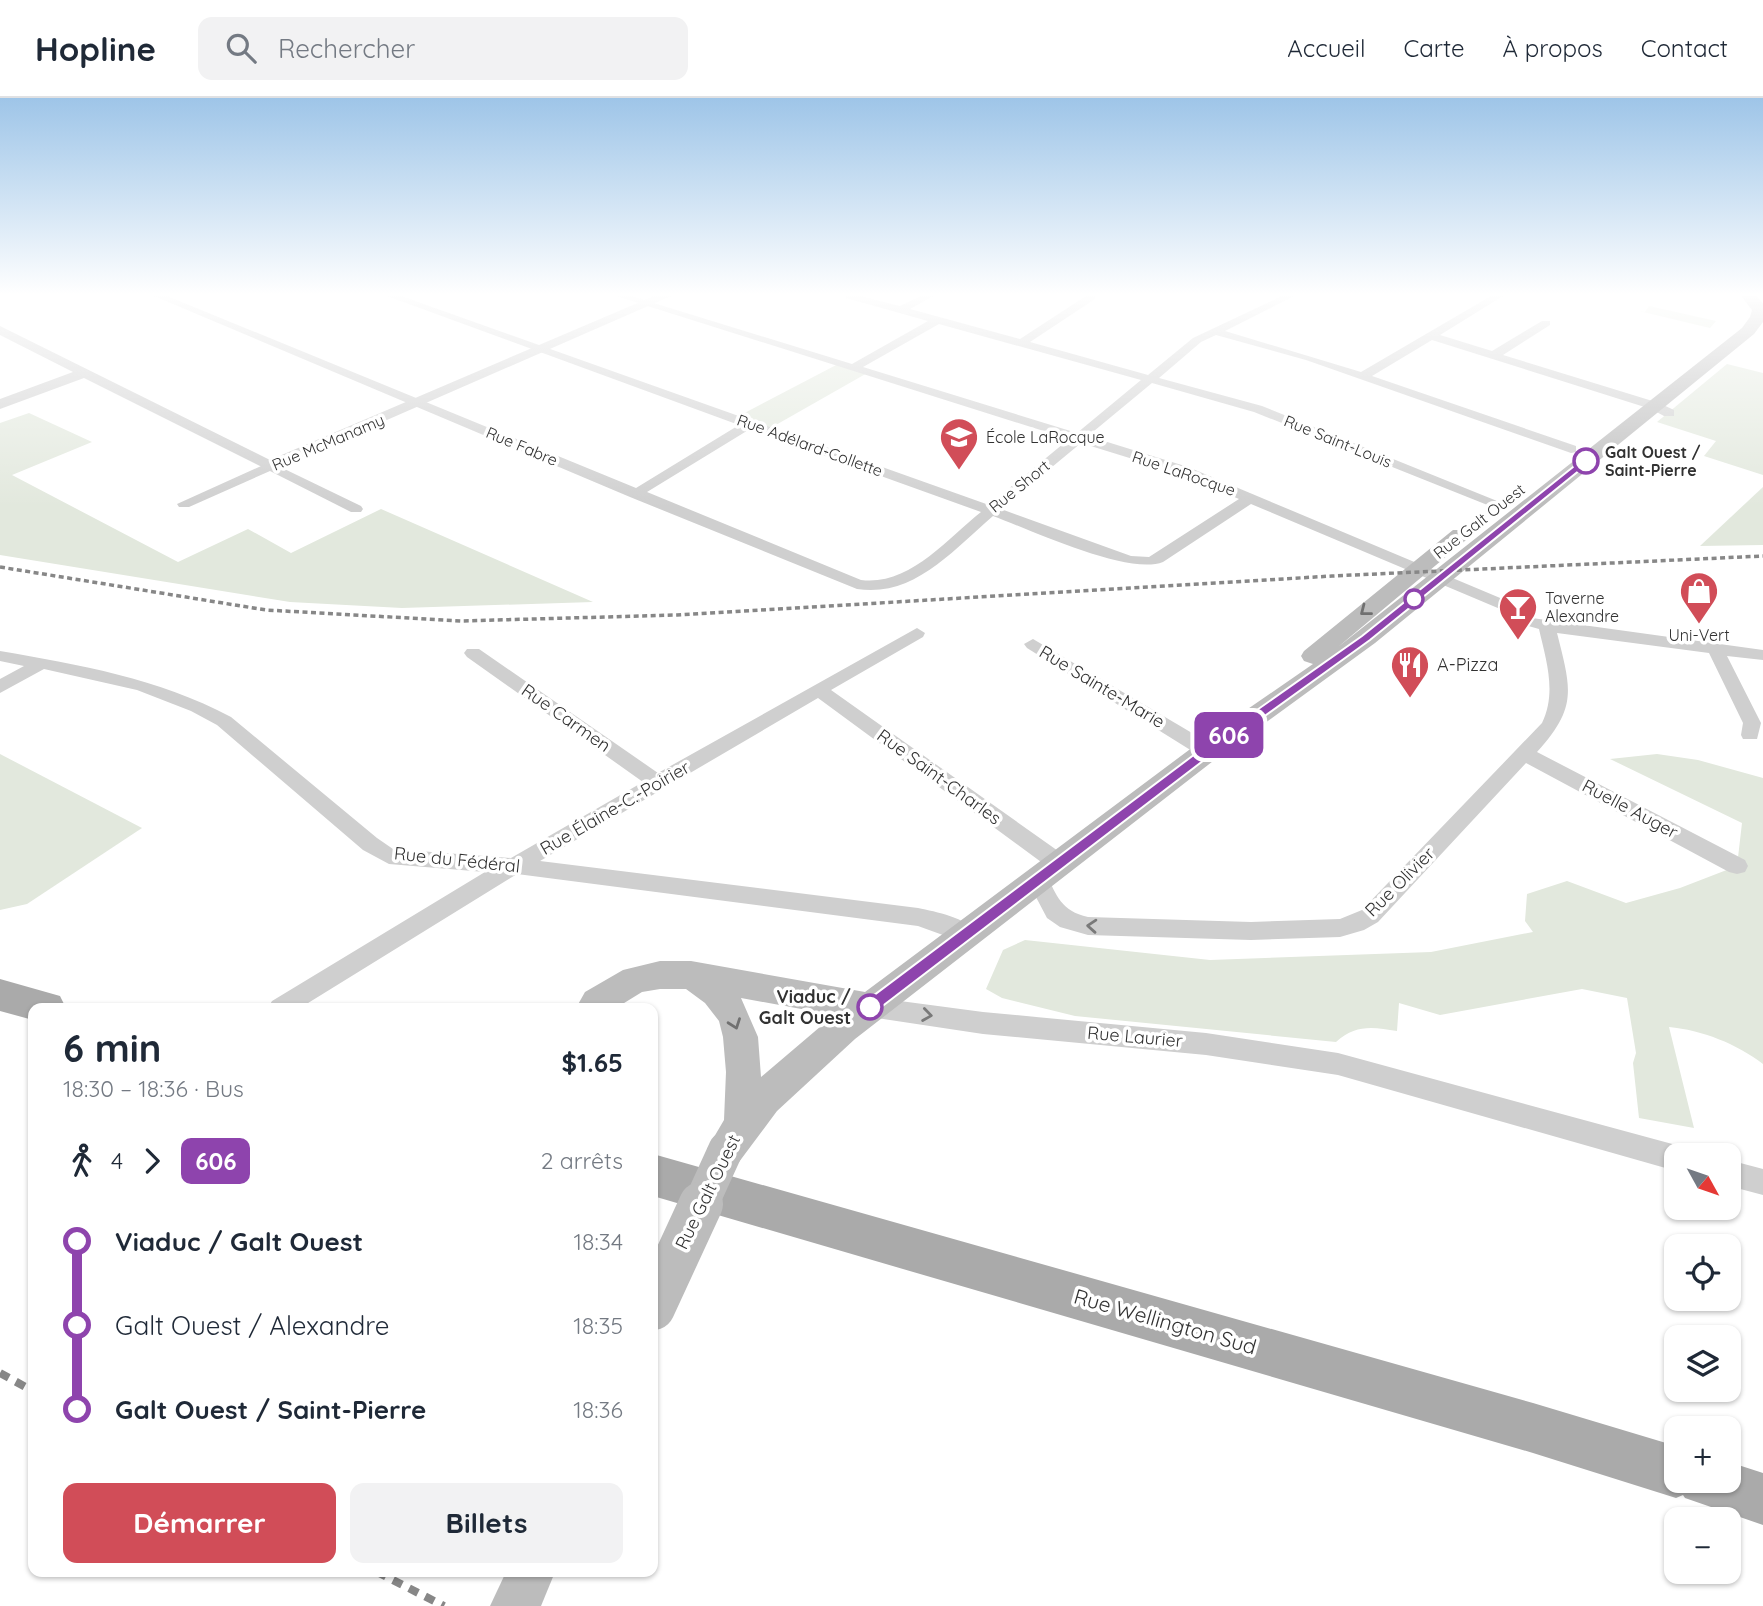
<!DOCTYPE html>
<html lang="fr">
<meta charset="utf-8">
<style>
:root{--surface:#fff;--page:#f2f2f3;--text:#1f2937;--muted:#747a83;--line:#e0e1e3;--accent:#d14d58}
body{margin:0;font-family:Quicksand,sans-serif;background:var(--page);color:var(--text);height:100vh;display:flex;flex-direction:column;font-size:26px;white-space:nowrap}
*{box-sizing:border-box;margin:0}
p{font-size:23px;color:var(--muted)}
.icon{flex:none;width:38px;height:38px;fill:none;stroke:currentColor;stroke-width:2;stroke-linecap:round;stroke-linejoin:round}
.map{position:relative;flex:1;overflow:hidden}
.drawer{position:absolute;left:28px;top:905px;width:630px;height:574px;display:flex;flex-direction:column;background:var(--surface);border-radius:14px;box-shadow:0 2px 5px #0004}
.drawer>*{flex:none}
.badge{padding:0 14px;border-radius:10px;font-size:24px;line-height:46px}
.needle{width:46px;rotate:130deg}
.buttons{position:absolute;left:1664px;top:1045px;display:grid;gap:14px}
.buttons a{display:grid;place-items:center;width:77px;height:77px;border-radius:14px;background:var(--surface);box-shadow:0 2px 5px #0004;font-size:35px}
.map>.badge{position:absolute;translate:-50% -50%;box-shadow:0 0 0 4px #fff}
.legs{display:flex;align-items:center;gap:10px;height:77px;padding:0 35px;font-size:23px}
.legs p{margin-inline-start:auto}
.overview{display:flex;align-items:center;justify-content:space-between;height:119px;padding:0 35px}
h1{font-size:38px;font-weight:800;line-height:52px}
.action{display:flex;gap:14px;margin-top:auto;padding:14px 35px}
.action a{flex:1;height:80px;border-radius:14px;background:var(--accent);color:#fff;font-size:28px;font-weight:800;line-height:80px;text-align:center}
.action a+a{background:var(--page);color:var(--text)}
ul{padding:0 35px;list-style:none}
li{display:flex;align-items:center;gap:24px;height:84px;font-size:26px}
li i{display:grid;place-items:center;width:10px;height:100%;margin:0 9px;background:currentColor}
li i::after{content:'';width:18px;height:18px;margin:-9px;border:5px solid;border-radius:50%;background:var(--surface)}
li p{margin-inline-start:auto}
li:first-child i{background:linear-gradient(#0000 50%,currentColor 0)}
li:last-child i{background:linear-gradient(currentColor 50%,#0000 0)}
header{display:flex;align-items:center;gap:42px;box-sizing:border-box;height:98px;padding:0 35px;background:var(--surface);border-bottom:2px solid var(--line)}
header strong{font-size:33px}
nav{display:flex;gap:38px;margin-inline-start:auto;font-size:24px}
.search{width:490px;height:63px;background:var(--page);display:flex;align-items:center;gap:18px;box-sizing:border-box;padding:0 24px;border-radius:14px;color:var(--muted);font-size:26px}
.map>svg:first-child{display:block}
</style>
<header>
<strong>Hopline</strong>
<div class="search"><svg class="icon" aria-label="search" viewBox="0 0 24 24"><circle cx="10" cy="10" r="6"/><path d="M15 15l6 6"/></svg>Rechercher</div>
<nav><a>Accueil</a><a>Carte</a><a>À propos</a><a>Contact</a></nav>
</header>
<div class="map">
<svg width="1763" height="1508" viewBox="0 0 1763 1508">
<rect width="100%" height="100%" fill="#fff"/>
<g fill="#e2e8dd">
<path d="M 1649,208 L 1716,223 L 1710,230 L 1639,213 L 1645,214 Z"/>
<path d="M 840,265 L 869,274 L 767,332 L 735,320 Z"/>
<path d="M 1727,266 L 1763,275 L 1763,377 L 1704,358 L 1716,343 L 1657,324 Z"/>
<path d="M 29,315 L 92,344 L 12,377 L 178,464 L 248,431 L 291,455 L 381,411 L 593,504 L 402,510 L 290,504 L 0,457 L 0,325 Z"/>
<path d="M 1763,389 L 1763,447 L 1700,448 Z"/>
<path d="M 0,656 L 142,730 L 27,806 L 0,812 Z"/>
<path d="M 1657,656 L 1698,662 L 1763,680 L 1763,966 C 1737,946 1702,932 1669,929 L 1694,1030 L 1639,1020 L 1633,965 L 1636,955 L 1627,900 L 1582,891 L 1440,917 L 1399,905 L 1397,933 C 1373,929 1356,926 1336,944 L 1075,918 L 1002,900 L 986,891 L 1003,852 L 1025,842 L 1210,862 L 1431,854 L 1533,834 L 1525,823 L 1527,796 L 1567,783 L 1626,805 L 1680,790 L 1737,768 L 1742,725 L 1610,661 Z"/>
</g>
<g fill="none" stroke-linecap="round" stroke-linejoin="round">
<g fill="#cfcfcf" fill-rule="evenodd">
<path d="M 154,198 L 167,198 L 636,390 L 739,327 L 387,198 L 401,198 L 989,407 L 1069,341 L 616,198 L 631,198 L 852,266 L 928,223 L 846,200 L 845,198 L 860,198 L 900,208 L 921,198 L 933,198 L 910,211 L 1020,241 L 1086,198 L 1095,198 L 1095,201 L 1030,244 L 1148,277 L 1193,240 L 1282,198 L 1294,198 L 1225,233 L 1361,274 L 1491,198 L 1503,198 L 1440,237 L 1492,253 L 1542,223 L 1550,223 L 1550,227 L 1503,257 L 1659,305 L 1674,312 L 1674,318 L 1664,318 L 1651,311 L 1432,242 L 1372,278 L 1576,348 L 1576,354 L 1571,355 L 1306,262 L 1216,237 L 1201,244 L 1159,280 L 1262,308 L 1507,407 L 1500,411 L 1495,410 L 1254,314 L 1152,285 L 1088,338 L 1188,369 L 1524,510 L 1532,520 L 1763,552 L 1763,562 L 1727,558 L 1761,625 L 1757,641 L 1743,641 L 1741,637 L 1743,625 L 1709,555 L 1557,535 C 1571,591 1578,609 1537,654 L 1745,762 L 1748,768 L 1745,774 L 1737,776 L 1729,774 L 1526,665 L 1378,824 L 1364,832 L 1340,839 L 1251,842 L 1088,837 L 1060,829 L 1047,820 L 1027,782 L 1030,776 L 1038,774 L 1046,776 C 1057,798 1061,813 1088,819 L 1251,824 L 1340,821 L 1362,812 L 1542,625 C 1557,594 1546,562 1539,531 L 1518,525 L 1512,516 L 1251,406 L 1163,464 C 1128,478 1031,432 993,418 C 953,452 914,500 857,491 L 630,399 ZM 939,226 L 1141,282 L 1077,335 L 863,269 ZM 750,331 L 981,414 C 946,442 909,488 861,482 L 647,394 ZM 1081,345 L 1178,375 L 1239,401 L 1149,459 L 1131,458 L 1001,411 Z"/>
<path d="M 270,364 L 361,408 L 363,411 L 361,414 L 351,414 L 270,373 L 189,409 L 179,409 L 177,406 Z"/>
<path d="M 917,530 L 925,535 L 923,539 L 831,592 L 1068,760 L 1071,766 L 1068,772 L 1060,774 L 1052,772 L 818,600 L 540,763 L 918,810 C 936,814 967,819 976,836 L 973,842 L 965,845 L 918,828 L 517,776 L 300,910 L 268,910 L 272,903 L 485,774 L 389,766 L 363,752 L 217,627 L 191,613 L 137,592 L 44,571 L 0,595 L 0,581 L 24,568 L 0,563 L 0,553 C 80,567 158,580 231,619 L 377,740 L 393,751 L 511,760 L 643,684 L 467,559 L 464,555 L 467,551 L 479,551 L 658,675 Z"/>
<path d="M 1033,541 L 1214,648 L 1217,653 L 1214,658 L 1200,658 L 1027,550 L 1024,546 Z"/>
<path d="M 870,899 L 983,914 L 1206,935 L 1338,955 L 1676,1047 L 1685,1051 L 1688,1057 L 1676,1057 L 1676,1073 L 1338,977 L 1206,957 L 983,936 L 870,919 L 862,916 L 858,909 L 862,902 Z"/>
<path d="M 1729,1062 L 1763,1071 L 1763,1097 L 1729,1088 Z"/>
</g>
<path fill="#cfcfcf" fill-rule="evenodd" d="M 654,198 L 671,198 L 270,373 L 84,280 L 0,311 L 0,301 L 73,274 L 0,237 L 0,228 L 270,362 Z"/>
<g fill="#bcbcbc" fill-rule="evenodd">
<path d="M 1741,198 L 1756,198 L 1763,205 L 1763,224 L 1754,236 L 1375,545 L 1217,660 L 855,941 L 777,1013 L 739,1064 L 726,1069 L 713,1064 L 707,1051 L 724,1022 L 726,974 L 723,939 L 719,923 L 705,905 L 686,891 L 660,891 L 642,894 L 616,910 L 576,910 L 585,894 L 623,872 L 660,863 L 691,863 L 865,894 L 1197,646 L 1313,566 L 1304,563 L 1301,558 L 1304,553 L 1453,432 L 1469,432 L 1472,437 L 1338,549 L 1742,230 L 1750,219 L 1752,212 ZM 741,900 L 834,917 L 761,979 L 758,939 Z"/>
<path d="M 506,1474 L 555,1474 L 541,1508 L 490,1508 Z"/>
</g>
<g fill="#aaa" fill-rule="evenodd">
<path d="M 0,881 L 60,898 L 66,910 L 33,910 L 33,922 L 0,913 Z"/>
<path d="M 653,1056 L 1533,1305 L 1676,1348 L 1676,1382 L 1729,1382 L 1729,1364 L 1763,1375 L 1763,1427 L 1685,1400 L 1683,1397 L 1676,1400 L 1533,1355 L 653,1098 Z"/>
</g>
<path stroke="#878787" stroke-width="3.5" stroke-dasharray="5 3.5" stroke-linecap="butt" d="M 0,469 L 266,512 L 461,523 L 677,517 L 1332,478 L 1763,458"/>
<g stroke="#878787" stroke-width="8" stroke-dasharray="10 8" stroke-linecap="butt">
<path d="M 0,1275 L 33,1293"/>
<path d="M 377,1474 L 444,1508"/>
</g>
<path stroke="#bcbcbc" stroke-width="35" d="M 700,1108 L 726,1051"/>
<path stroke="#bcbcbc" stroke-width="44" d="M 653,1210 L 701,1106"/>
</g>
<defs><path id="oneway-chevron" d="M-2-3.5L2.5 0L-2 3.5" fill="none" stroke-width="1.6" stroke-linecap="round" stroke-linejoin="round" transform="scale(1.75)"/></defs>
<g stroke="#707070">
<use href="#oneway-chevron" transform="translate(1365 513) rotate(142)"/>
<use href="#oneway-chevron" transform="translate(735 926) rotate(70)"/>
</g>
<g stroke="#797979">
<use href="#oneway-chevron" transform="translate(1092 828) rotate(-176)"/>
<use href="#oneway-chevron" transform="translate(927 917) rotate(8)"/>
</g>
<linearGradient id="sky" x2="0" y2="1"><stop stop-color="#9ec5e8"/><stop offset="0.48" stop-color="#fff"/><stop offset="1" stop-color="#fff" stop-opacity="0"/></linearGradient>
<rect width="1763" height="409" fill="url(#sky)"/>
<path fill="#8e44ad" stroke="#fff" stroke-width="2" d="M 1583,361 L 1591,363 L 1370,542 L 1212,656 L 876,913 L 865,913 L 863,909 L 865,904 L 1203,650 L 1362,538 Z"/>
<defs>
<g id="school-pin" transform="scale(2.0125)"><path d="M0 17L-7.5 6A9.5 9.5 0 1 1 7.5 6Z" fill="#d14d58" stroke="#fff"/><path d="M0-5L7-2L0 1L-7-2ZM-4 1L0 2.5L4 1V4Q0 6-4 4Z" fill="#fff"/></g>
<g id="shop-pin" transform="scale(2.0125)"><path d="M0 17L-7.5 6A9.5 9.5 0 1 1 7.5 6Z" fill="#d14d58" stroke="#fff"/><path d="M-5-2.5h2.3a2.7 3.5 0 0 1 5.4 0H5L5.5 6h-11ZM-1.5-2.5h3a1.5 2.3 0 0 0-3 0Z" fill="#fff"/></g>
<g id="bar-pin" transform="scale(2.0125)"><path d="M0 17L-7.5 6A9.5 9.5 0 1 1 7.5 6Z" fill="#d14d58" stroke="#fff"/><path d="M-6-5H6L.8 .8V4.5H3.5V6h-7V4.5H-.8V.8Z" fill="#fff"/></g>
<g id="restaurant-pin" transform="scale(2.0125)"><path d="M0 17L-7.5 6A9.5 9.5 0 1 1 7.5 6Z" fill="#d14d58" stroke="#fff"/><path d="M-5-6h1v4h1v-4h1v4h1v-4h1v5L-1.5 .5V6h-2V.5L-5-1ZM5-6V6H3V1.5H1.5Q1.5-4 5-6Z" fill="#fff"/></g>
</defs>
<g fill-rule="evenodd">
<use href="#school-pin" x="959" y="339"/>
<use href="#shop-pin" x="1699" y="493"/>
<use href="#bar-pin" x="1518" y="509"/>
<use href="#restaurant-pin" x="1410" y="567"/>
</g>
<g fill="#fff" stroke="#8e44ad" stroke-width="3.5">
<circle cx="1586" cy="363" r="12"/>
<circle cx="1414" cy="501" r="9"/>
<circle cx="870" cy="909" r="12"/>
</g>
<g text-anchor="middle" stroke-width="7" stroke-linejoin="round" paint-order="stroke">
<g font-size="16" fill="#323232" stroke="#fff" text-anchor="start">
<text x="986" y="345">École LaRocque</text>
<text x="1545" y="506">Taverne<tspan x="1545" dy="18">Alexandre</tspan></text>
<text x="1699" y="543" text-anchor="middle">Uni-Vert</text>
</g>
<g font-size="16" fill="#323232" stroke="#fff">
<text transform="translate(1338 343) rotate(22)" y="6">Rue Saint-Louis</text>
<text transform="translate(328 344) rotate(-23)" y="6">Rue McManamy</text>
<text transform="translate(810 347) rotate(20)" y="6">Rue Adélard-Collette</text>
<text transform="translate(522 348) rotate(23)" y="6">Rue Fabre</text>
<text transform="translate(1184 375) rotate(19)" y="6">Rue LaRocque</text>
<text transform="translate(1019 388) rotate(-39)" y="6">Rue Short</text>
<text transform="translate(1479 423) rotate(-38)" y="6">Rue Galt Ouest</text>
</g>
<g font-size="16" font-weight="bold" fill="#323232" stroke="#fff" text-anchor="start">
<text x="1605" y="360">Galt Ouest /<tspan x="1605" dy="18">Saint-Pierre</tspan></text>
</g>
<g font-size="18" fill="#323232" stroke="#fff" text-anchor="start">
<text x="1437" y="573">A-Pizza</text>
</g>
<g font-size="18" fill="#323232" stroke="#fff">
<text transform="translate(1102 589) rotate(31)" y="6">Rue Sainte-Marie</text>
<text transform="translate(566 620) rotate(35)" y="6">Rue Carmen</text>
<text transform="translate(939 679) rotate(36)" y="6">Rue Saint-Charles</text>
<text transform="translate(615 710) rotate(-30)" y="6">Rue Élaine-C.-Poirier</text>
<text transform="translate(1630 711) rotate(28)" y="6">Ruelle Auger</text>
<text transform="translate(457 762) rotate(6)" y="6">Rue du Fédéral</text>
<text transform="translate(1400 784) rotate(-45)" y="6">Rue Olivier</text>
<text transform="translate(1135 939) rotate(5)" y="6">Rue Laurier</text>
<text transform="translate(708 1094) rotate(-64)" y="6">Rue Galt Ouest</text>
</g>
<g font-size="18" font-weight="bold" fill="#323232" stroke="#fff" text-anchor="end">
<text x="851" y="905">Viaduc /<tspan x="851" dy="21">Galt Ouest</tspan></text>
</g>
<g font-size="21" fill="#323232" stroke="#fff">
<text transform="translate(1165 1224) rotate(16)" y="7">Rue Wellington Sud</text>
</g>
</g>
</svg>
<div class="buttons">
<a><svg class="needle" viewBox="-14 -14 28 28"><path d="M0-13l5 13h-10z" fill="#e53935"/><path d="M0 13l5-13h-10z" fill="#747a83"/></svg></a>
<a><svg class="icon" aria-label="locate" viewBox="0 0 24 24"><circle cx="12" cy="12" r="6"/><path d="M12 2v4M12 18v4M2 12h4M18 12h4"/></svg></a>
<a><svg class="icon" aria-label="layers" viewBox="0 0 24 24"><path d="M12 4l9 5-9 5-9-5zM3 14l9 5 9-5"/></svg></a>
<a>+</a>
<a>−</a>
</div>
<b class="badge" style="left:1229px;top:637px;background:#8e44ad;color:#fff">606</b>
<section class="drawer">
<div class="overview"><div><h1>6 min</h1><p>18:30 – 18:36 · Bus</p></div><b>$1.65</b></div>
<div class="legs"><svg class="icon" aria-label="walk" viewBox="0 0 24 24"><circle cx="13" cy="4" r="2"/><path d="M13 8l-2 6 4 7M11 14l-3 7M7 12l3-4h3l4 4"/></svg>4<svg class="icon" aria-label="forward" viewBox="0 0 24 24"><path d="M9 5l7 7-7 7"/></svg><b class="badge" style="background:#8e44ad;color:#fff">606</b><p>2 arrêts</p></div>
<ul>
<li><i style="color:#8e44ad"></i><b>Viaduc / Galt Ouest</b><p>18:34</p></li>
<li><i style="color:#8e44ad"></i><span>Galt Ouest / Alexandre</span><p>18:35</p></li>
<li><i style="color:#8e44ad"></i><b>Galt Ouest / Saint-Pierre</b><p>18:36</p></li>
</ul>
<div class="action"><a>Démarrer</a><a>Billets</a></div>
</section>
</div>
